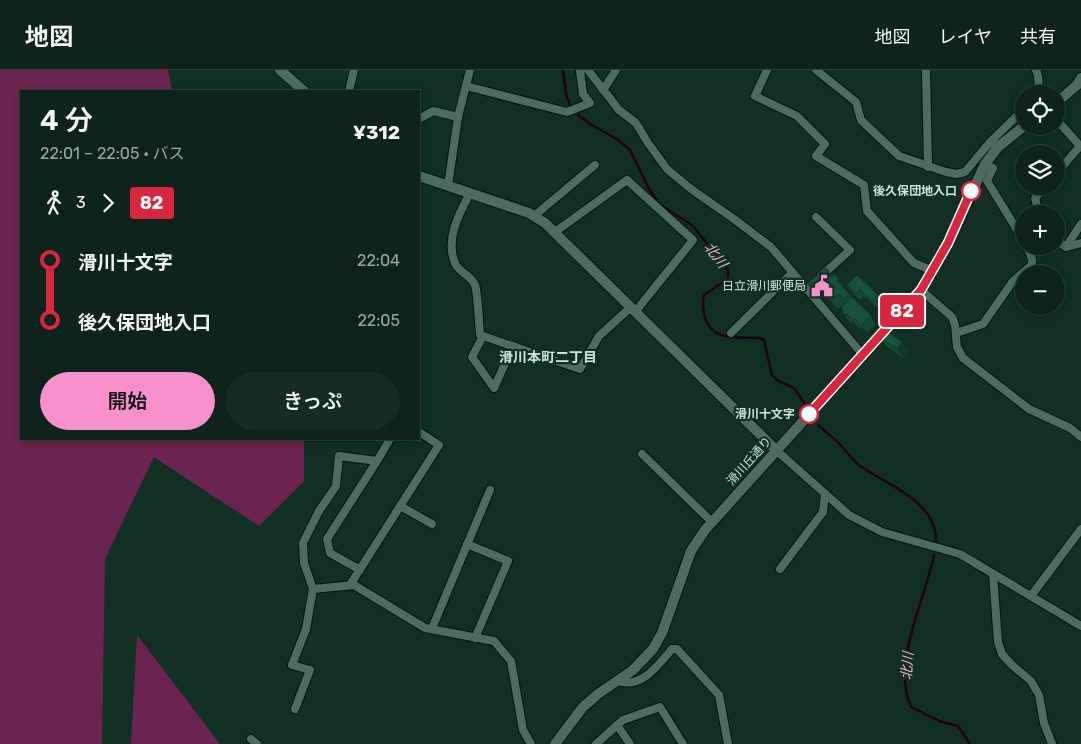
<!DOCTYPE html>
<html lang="ja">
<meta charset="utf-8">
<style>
:root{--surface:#0e231b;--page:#172b24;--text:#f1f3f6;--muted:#9ba4a3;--line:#2e403a;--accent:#f890cb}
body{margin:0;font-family:Rubik,"Noto Sans JP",sans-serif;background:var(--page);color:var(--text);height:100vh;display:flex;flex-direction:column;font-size:19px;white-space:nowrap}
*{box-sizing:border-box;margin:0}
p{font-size:16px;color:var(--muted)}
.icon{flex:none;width:28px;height:28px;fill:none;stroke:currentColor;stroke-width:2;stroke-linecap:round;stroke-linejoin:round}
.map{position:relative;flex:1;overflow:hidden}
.sheet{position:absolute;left:20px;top:20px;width:400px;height:350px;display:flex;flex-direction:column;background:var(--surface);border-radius:0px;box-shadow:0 2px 8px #0003,0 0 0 1px var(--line)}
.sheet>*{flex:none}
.badge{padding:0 10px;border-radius:4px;font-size:18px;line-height:32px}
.controls{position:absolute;left:1015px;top:15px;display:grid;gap:10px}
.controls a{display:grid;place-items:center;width:50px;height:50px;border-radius:50%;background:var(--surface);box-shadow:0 2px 8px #0003,0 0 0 1px var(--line);font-size:25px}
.map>.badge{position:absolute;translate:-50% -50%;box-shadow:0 0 0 2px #fff}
.legs{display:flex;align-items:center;gap:8px;height:55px;padding:0 20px;font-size:16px}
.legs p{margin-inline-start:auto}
.headline{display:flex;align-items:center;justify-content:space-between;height:85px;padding:0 20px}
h1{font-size:28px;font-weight:600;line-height:38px}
.button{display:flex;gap:10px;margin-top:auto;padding:10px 20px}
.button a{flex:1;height:58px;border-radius:30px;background:var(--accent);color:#111;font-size:20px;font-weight:600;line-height:58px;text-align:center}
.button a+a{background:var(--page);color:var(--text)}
ul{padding:0 20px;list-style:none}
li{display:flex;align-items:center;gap:18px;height:60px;font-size:19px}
li i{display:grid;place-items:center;width:8px;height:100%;margin:0 6px;background:currentColor}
li i::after{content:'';width:12px;height:12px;margin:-6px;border:4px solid;border-radius:50%;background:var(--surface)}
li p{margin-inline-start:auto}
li:first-child i{background:linear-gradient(#0000 50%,currentColor 0)}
li:last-child i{background:linear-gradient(currentColor 50%,#0000 0)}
header{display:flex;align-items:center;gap:30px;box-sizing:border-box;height:70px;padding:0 25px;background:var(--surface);border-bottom:1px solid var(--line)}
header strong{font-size:24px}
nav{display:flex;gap:28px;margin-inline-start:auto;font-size:18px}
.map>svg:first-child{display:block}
</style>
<header>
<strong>地図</strong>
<nav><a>地図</a><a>レイヤ</a><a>共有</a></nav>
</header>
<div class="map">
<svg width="1081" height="674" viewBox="0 0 1081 674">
<rect width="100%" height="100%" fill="#122f24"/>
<g fill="#6a244f">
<path d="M 0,0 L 168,0 L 172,21 L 21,21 L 21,369 L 304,369 L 304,411 L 259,456 L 154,387 L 105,489 L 102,674 L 0,674 Z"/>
<path d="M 137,565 L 220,674 L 131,674 Z"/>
</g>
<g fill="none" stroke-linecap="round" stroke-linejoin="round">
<g stroke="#220015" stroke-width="2.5">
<path d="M 563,0 L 566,24 L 571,38"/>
<path d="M 578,45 L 590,54 L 617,69 L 630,80 L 649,119 L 659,134 L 692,155 L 728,200 L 728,209 L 704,225 C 702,232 703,237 704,244 C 710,272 736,267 759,268 L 764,270 L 772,305 L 777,310 L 794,318 L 805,334"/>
<path d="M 818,355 C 827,363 837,370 844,379 C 849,384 854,392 860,396 C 889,416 940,432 936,476"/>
<path d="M 934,485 C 925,532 891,591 911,637 L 939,651 L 958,656 L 970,674"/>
</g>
<g stroke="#00170d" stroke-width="10">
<g id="minor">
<path d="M 588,0 L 619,40 L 636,53 L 648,73 L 667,99 L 691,119 L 734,149 L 771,177 L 863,285"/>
<path d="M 767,0 L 755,26 L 797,46 L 825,74 L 816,86 L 864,115 L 867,141 L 914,193 L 933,201"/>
<path d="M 816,0 L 856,32 L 861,50 L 899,86 L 946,102 L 956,104 L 965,102 L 990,72 L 998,77"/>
<path d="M 926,0 L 928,97"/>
<path d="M 466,16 L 567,42 L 590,33 L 583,24 L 580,0"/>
<path d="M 603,20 L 616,0"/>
<path d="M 349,21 L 354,0"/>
<path d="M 1036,24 C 1039,16 1040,8 1036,0"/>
<path d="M 419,49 L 433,41 L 458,47"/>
<path d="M 1056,49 L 1081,77"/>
<path d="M 990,72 L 1024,39"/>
<path d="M 985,94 L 993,98 L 987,111 L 1024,171"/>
<path d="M 1056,104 L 1080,76"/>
<path d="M 448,116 L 458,47 L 470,0"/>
<path d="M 470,123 C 459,144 445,169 455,193 C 459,203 471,205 475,215 C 478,225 479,253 480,265 L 580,299 L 599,266 L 631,237"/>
<path d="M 1039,144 L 1035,128 L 1046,116"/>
<path d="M 534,146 L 595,95"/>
<path d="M 816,147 L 850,180 L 820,207"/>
<path d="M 555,162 L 627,110 L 693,170 L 635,242"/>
<path d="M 1056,170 L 1066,177 L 1081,154"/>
<path d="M 1066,177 L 1081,173"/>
<path d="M 921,220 L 952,247 L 955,255 L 957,277 L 963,288 L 1029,339 L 1070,358 L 1081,367"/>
<path d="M 731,263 L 792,203"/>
<path d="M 956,263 L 983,254 L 1013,211 L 1032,195 L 1032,189 L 1027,176"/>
<path d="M 483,266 L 472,287 L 494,318 L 513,276"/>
<path d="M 776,380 L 849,445 L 882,462 L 960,484 L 1081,556"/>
<path d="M 642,384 L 712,452"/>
<path d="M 400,436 L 432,454"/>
<path d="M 467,474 L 508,491 L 475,568"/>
<path d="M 780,499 L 823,442 L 825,424"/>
<path d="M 360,500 L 330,483 L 327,469 L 377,391"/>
<path d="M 993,504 L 998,572 L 1002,584 L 1012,595 L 1031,611 L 1039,625 L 1044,653 L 1052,674"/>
<path d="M 350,515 L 439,375 L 419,362"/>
<path d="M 313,519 L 304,493 L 303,473 L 319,441 L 336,416 L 339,386 L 377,391 L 390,369"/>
<path d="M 1031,526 L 1081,459"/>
<path d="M 433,556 L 490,420"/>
<path d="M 618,611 C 642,619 658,595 672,579 L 677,579 L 719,625 L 728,674"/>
<path d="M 295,639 L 310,600 L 292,595 L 306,559 L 313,519 L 354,515 L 425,558 L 494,571 L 511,591 L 523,660 L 531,674"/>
<path d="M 617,655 L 630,674"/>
<path d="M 251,669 L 257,674"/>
<path d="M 596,674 L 623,650 L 660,637 L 683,674"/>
</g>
</g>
<g stroke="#00170d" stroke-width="12">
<g id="tertiary">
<path d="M 280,0 L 304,21"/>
<path d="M 1056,33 L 1077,15 L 1081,8"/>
<path d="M 419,106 L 529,143 L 545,153 L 776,380"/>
<path d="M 555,674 L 583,637 L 598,624 L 633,600 L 653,579 L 662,563 L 691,481 L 705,460 L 921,220 L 948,173 L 985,94 L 998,77 L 1024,56"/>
</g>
</g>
<use href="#minor" stroke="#4d6b5e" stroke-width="8"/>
<use href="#tertiary" stroke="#4d6b5e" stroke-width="10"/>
</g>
<g fill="#144734">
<path d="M 826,198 L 832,206 L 838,209 L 844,217 L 844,218 L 852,227 L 871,246 L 876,255 L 867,263 L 861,257 L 859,259 L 853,252 L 851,254 L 848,250 L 842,241 L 843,240 L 841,237 L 846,233 L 845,232 L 838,239 L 823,222 L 818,227 L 808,213 Z"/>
<path d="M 847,215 L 878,225 L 882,231 L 876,237 L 864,226 L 860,230 L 851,221 Z"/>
<path d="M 880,268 L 902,272 L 908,280 L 903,288 L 886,276 Z"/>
</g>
<path fill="#10392b" d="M 902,272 L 908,280 L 903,288 L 897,279 Z"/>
<g fill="#17523d" stroke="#10392b">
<path d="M 826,198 L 829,201 L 823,206 L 826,209 L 814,221 L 808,213 Z"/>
<path d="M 834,204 L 838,209 L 837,210 L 849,224 L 844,229 L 839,224 L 832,230 L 819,216 L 830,205 L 832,207 Z"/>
<path d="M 857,205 L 878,225 L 872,231 L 860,220 L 856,224 L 847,215 Z"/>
<path d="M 852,227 L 871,246 L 861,255 L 855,249 L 853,251 L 847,244 L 845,245 L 842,241 L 843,240 L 841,237 Z"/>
<path d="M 885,260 L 902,272 L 897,279 L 880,268 Z"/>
</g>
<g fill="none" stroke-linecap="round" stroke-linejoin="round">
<g stroke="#fff" stroke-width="11">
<path id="line-1" d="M 809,344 L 921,220 L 948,173 L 971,121"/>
</g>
<use href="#line-1" stroke="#d7263d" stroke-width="8"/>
</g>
<defs>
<g id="civic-bare" transform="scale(1.725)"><path d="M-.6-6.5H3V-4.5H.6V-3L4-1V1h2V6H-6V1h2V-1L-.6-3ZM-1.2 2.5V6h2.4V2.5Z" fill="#f890cb" stroke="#122f24" stroke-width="2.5" paint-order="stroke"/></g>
</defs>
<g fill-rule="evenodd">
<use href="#civic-bare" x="822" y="216"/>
</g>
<g fill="#fff" stroke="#d7263d" stroke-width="2.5">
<circle cx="971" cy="121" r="9"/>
<circle cx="809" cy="344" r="9"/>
</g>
<g text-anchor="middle" stroke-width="4.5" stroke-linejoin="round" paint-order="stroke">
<g font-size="12" font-weight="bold" fill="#cfe0d8" stroke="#122f24" text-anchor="end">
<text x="957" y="125">後久保団地入口</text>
<text x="795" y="348">滑川十文字</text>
</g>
<g font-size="12" fill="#cfe0d8" stroke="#122f24" text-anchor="end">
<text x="806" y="220">日立滑川郵便局</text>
</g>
<g font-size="12" fill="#cfe0d8" stroke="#122f24">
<text transform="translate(749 391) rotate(-48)" y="4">滑川丘通り</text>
</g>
<g font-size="14" font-style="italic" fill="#f6b5d7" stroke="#122f24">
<text transform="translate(716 185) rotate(52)" y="5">北川</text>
<text transform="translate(907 596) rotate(-86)" y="5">北川</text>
</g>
<g font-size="14" font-weight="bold" fill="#cfe0d8" stroke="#122f24">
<text x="548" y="292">滑川本町二丁目</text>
</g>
</g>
</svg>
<div class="controls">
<a><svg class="icon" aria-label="locate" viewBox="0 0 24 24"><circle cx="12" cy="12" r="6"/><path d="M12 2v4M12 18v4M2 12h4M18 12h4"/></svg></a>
<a><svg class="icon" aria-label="layers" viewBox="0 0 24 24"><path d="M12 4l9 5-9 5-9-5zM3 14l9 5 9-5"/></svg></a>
<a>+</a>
<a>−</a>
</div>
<b class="badge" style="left:902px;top:241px;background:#d7263d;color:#fff">82</b>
<section class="sheet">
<div class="headline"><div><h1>4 分</h1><p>22:01 – 22:05 · バス</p></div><b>¥312</b></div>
<div class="legs"><svg class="icon" aria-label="walk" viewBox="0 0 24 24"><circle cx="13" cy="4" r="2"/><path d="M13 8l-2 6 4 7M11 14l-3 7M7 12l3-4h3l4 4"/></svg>3<svg class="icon" aria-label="forward" viewBox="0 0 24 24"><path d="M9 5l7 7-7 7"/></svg><b class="badge" style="background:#d7263d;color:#fff">82</b></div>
<ul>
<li><i style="color:#d7263d"></i><b>滑川十文字</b><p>22:04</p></li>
<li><i style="color:#d7263d"></i><b>後久保団地入口</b><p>22:05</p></li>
</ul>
<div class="button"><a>開始</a><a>きっぷ</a></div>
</section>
</div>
